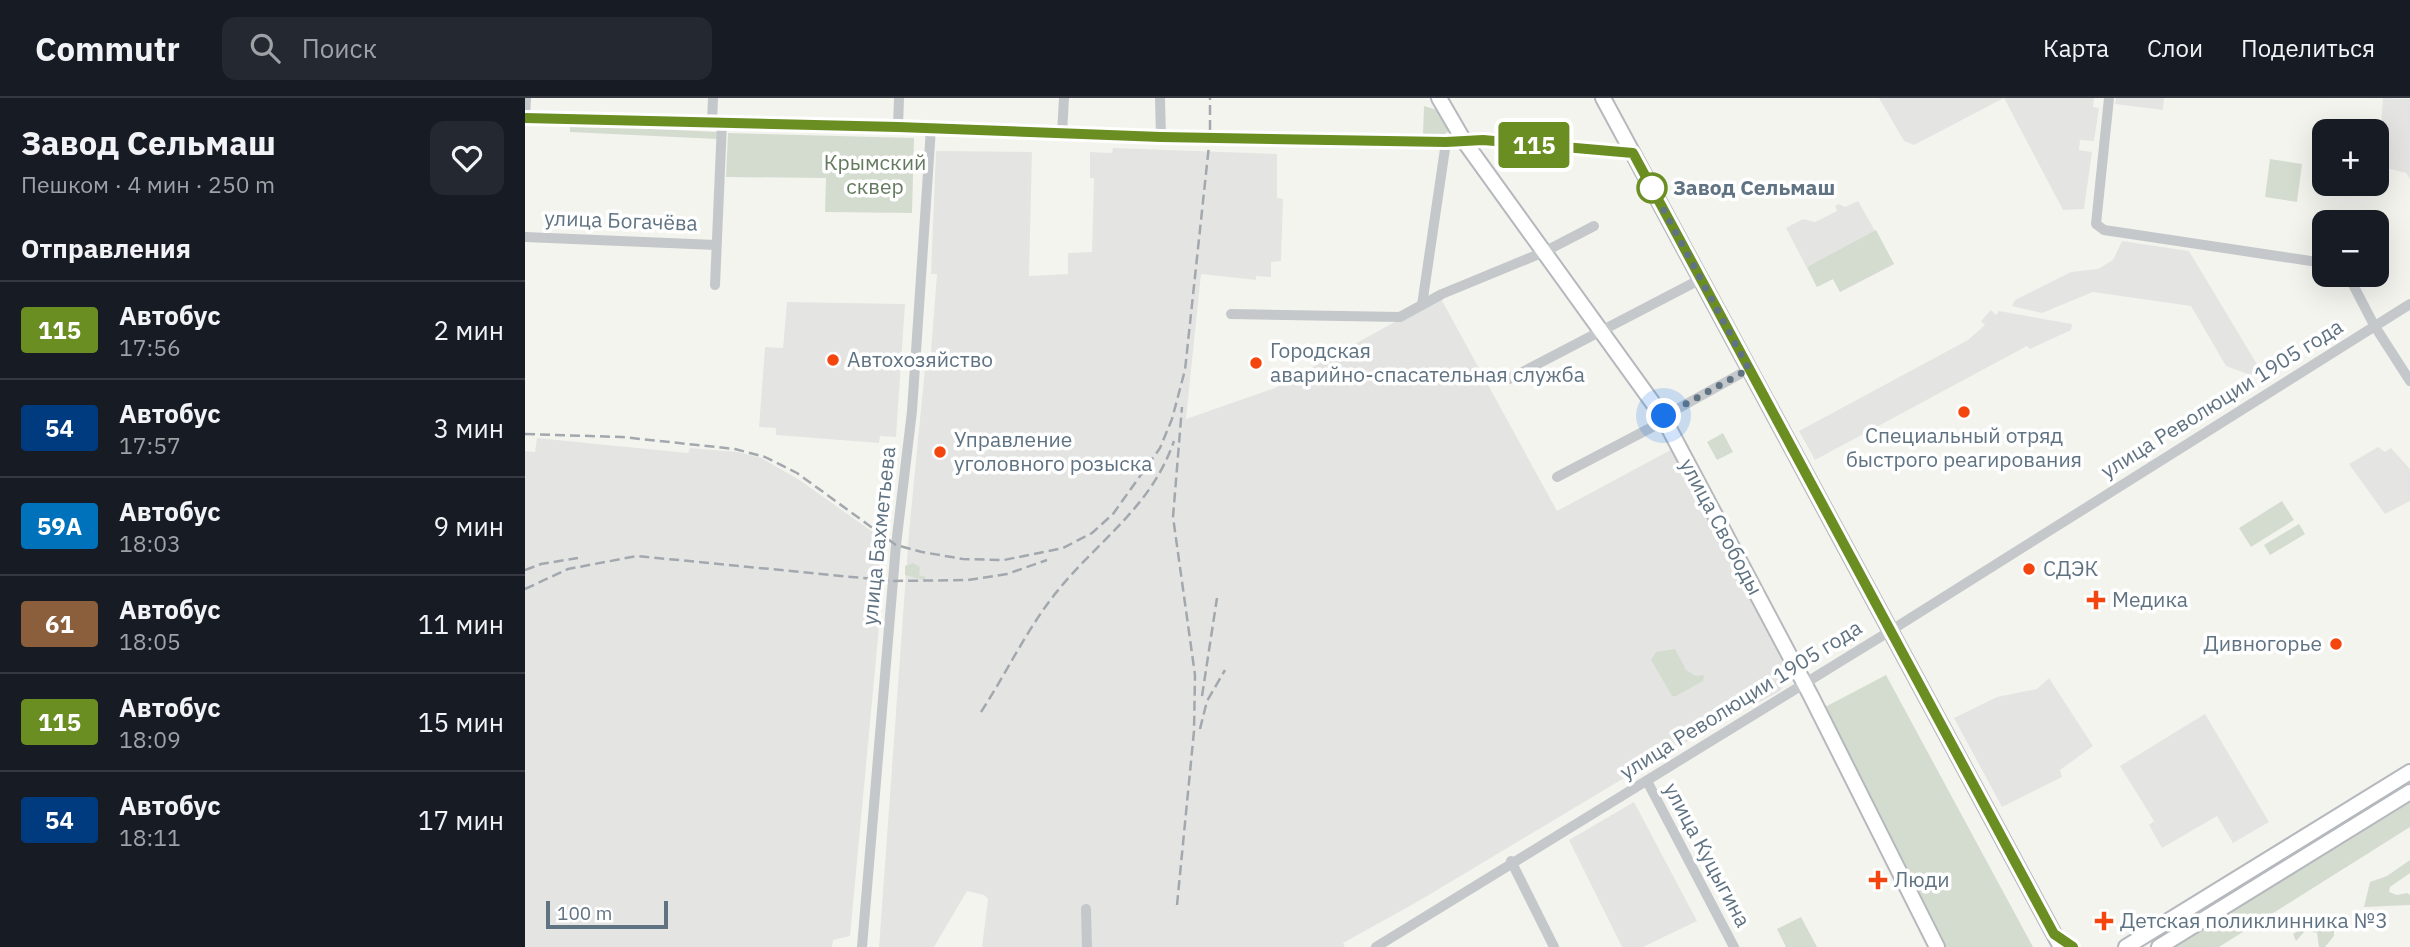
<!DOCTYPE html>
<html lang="ru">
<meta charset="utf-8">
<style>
:root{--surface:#171b24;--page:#242831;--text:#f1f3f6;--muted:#9ea1a6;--line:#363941}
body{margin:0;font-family:"IBM Plex Sans",sans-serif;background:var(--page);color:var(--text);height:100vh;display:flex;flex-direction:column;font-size:26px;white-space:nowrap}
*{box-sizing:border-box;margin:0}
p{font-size:23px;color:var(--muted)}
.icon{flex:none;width:38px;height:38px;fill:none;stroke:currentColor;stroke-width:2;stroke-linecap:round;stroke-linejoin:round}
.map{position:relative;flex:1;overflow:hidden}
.sheet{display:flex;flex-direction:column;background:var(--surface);width:525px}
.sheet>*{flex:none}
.badge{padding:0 14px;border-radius:5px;font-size:24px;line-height:46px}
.fabs{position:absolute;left:1787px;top:21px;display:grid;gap:14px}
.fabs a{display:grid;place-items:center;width:77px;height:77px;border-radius:14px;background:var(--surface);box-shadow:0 7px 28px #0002;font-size:35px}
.scale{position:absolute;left:21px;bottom:18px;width:122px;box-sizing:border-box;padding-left:7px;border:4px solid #607383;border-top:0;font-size:19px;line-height:24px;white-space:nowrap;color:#607383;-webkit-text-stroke:5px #fff;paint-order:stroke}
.you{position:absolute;width:35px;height:35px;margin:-18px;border:5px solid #fff;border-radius:50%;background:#1a73e8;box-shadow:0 0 0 10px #1a73e833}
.map>.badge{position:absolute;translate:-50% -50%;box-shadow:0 0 0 4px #fff}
h2{padding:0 21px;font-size:26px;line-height:63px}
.round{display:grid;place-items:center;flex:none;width:74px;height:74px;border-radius:14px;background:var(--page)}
.head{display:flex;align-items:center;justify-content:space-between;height:119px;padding:0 21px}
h1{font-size:33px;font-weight:700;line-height:52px}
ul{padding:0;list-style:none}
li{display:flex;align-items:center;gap:21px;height:98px;padding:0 21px;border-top:2px solid var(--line)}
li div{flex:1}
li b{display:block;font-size:26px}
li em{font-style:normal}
li .badge{min-width:77px;font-weight:700;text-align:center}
header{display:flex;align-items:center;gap:42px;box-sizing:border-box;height:98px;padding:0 35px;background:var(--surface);border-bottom:2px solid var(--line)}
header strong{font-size:33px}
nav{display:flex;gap:38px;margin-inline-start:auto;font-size:24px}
.search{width:490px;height:63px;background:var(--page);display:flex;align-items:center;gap:18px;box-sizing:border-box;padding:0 24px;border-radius:14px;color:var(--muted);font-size:26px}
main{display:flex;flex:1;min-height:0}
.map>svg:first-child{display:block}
</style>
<header>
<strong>Commutr</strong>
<div class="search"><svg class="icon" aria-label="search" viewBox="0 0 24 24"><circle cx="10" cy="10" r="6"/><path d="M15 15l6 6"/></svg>Поиск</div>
<nav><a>Карта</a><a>Слои</a><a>Поделиться</a></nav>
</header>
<main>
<section class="sheet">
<div class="head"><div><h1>Завод Сельмаш</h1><p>Пешком · 4 мин · 250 m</p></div><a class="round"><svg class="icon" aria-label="heart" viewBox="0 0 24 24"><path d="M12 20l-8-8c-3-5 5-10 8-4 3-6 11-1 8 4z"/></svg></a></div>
<h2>Отправления</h2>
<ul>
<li><span class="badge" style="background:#6b8e23;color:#fff">115</span><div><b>Автобус</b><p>17:56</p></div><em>2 мин</em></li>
<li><span class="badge" style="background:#003b80;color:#fff">54</span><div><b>Автобус</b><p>17:57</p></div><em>3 мин</em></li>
<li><span class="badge" style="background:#0072bc;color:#fff">59А</span><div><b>Автобус</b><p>18:03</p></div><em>9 мин</em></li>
<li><span class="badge" style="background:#8b5e3c;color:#fff">61</span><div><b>Автобус</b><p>18:05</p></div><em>11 мин</em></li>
<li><span class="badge" style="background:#6b8e23;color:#fff">115</span><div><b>Автобус</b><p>18:09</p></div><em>15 мин</em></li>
<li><span class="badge" style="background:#003b80;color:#fff">54</span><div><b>Автобус</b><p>18:11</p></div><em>17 мин</em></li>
</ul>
</section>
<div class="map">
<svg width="1885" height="849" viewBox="0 0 1885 849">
<rect width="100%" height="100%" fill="#f4f4ef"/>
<g fill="#e4e5e3">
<path d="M 1354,0 L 1569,0 L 1568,9 L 1574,10 L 1569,43 L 1555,42 L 1554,52 L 1567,54 L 1559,111 L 1538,112 L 1479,0 L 1389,47 L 1379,43 Z"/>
<path d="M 1591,0 L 1639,0 L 1638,12 L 1590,6 Z"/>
<path d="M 1858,0 L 1885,1 L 1885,81 L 1881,75 L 1853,68 Z"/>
<path d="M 588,50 L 752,56 L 752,100 L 758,101 L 756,163 L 746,164 L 746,179 L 731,178 L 731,182 L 676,176 L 661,321 L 750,290 L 915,199 L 1032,413 L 1153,348 L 1264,568 L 1262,582 L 1255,593 L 1141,655 L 892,804 L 818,845 L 820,849 L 457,849 L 463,801 L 459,797 L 442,793 L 409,849 L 354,849 L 384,434 L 401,260 L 409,260 L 406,252 L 412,176 L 406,176 L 411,53 L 507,54 L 504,178 L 543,176 L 543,155 L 567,154 L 569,80 L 565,80 L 565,54 L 587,55 Z"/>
<path d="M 1333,103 L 1369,166 L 1315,194 L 1308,181 L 1292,189 L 1261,130 L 1278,121 L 1290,124 L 1312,113 L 1310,108 L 1314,106 L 1320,109 Z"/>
<path d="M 1597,143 L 1664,153 L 1736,273 L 1728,278 L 1701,268 L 1666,208 L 1568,194 L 1517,215 L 1487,208 L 1490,202 L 1546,174 L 1573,171 L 1588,162 Z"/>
<path d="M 262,204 L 380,206 L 371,339 L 355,338 L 354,345 L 251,337 L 251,330 L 234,329 L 240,249 L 258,250 Z"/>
<path d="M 1466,212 L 1471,217 L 1474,213 L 1547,226 L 1546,232 L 1505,251 L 1502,248 L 1290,362 L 1274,333 L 1443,242 L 1460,227 L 1456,223 Z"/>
<path d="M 12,340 L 163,355 L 165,350 L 213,354 L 236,360 L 273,381 L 362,444 L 325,838 L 308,842 L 307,849 L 0,849 L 0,353 L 10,354 Z"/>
<path d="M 1853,349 L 1860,354 L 1866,350 L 1885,371 L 1885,403 L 1860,416 L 1824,366 Z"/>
<path d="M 1524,580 L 1568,648 L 1535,672 L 1537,679 L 1477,709 L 1429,620 L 1472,599 L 1512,591 Z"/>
<path d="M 1680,616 L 1744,724 L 1708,745 L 1692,718 L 1637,750 L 1624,727 L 1629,723 L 1595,668 Z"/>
<path d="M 1109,704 L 1172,823 L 1118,849 L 1097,849 L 1044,742 Z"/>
</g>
<g fill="#d4dcd0">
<path d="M 899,8 L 916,13 L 924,28 L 923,34 L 918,37 L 898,36 Z"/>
<path d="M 45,27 L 192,34 L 192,41 L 45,34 Z"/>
<path d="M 203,35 L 389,40 L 387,115 L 300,114 L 301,80 L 201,79 Z"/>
<path d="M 1745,61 L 1777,66 L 1772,104 L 1740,99 Z"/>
<path d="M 1351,132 L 1369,166 L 1315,194 L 1308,181 L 1292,189 L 1282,169 Z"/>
<path d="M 1198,335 L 1208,354 L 1192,362 L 1182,344 Z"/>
<path d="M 1757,403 L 1769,422 L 1726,449 L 1714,430 Z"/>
<path d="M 1774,426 L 1780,436 L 1745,457 L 1739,447 Z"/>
<path d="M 388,465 L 395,469 L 394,477 L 401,479 L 399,482 L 380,477 L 380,468 Z"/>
<path d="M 1150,551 L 1161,572 L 1171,578 L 1179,577 L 1178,583 L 1151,598 L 1147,598 L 1126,562 L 1131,554 Z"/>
<path d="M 1361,577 L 1508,849 L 1419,849 L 1300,609 Z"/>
<path d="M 1885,701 L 1885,729 L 1694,849 L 1648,849 Z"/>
<path d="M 1885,762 L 1885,775 L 1865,789 L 1864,794 L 1872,797 L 1882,795 L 1885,797 L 1885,807 L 1839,809 L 1845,784 L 1862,778 Z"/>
<path d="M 1801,816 L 1809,829 L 1809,838 L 1800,849 L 1794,849 L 1792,835 L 1781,832 L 1771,843 L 1768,836 Z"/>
<path d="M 1276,819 L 1292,849 L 1261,849 L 1252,831 Z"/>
</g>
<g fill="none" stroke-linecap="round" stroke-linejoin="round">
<g stroke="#b5b9bd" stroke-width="18">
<g id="major">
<path d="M 914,0 L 939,43 L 1138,319 L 1286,598 L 1412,849"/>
<path d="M 1078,0 L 1536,849"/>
<path d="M 1601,849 L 1885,674"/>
<path d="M 1634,849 L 1885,694"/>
</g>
</g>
<g stroke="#c5c8cb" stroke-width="10">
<path d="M 1,0 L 0,20 L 373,29 L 636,39 L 921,44 L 958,42 L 1108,55"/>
<path d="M 635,0 L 636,39"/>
<path d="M 1584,0 L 1571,126 L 1579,132 L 1799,165"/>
<path d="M 187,25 L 188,0"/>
<path d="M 373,29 L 374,0"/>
<path d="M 537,35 L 539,0"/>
<path d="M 0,139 L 191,147"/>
<path d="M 1823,177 L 1849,227 L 1885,283"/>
<path d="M 190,187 L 197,25"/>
<path d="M 897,207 L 921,44"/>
<path d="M 706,216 L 875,219 L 917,196 L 1019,154 L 1069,128"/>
<path d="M 984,281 L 1176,181"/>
<path d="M 1032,379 L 1133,326 L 1138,319 L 1224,271"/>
<path d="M 1122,683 L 1209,849"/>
<path d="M 986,763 L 1029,849"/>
<path d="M 561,811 L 562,849"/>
<path d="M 337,849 L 371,447 L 387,313 L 406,30"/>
<path d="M 851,849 L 1365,533 L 1885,206"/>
</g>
<use href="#major" stroke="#fff" stroke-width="14"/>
<g stroke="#a2a8ae" stroke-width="2.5" stroke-dasharray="10 5" stroke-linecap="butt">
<path d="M 0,336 L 97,339 L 210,351 L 240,359 L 272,375 L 371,447 L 397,454 L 438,461 L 479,462 L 538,450 L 567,435 L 588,416 L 635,350 L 647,321 L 660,272 L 685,38 L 685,0"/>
<path d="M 0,472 L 16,466 L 53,460"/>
<path d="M 0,491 L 43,471 L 112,458 L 368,483 L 443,482 L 482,476 L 522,462"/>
<path d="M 677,598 L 692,500"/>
<path d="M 456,614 C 482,574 504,527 534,491 C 576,440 626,409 649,343"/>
<path d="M 675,631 L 682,603 L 700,572"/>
<path d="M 652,807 L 669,633 L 670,577 L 648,419 L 657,309"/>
</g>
</g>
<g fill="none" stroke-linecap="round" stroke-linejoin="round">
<g stroke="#fff" stroke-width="16">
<path id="line" d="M 0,20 L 373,29 L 636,39 L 921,44 L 958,42 L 1108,55 L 1529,836 L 1548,849"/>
</g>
<use href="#line" stroke="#6b8e23" stroke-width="10"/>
<path stroke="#607383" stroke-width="7" stroke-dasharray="0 12.6" d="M 1127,90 L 1224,271 L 1139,318"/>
</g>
<circle fill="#fff" stroke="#6b8e23" stroke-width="3.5" cx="1127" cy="90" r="14"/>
<g fill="#f4450f" stroke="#fff" stroke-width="2.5">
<circle cx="308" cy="262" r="7"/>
<circle cx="731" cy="265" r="7"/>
<circle cx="1439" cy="314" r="7"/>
<circle cx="415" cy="354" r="7"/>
<circle cx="1504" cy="471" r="7"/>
<path d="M1567.5 491.5h7v7h7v7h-7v7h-7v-7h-7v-7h7z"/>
<circle cx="1811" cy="546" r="7"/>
<path d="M1349.5 771.5h7v7h7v7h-7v7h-7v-7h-7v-7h7z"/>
<path d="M1575.5 812.5h7v7h7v7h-7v7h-7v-7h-7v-7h7z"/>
</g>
<g text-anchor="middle" stroke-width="7" stroke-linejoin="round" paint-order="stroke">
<g font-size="21" fill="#647a5f" stroke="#fff">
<text x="350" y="72">Крымский<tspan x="350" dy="24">сквер</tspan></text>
</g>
<g font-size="21" font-weight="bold" fill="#607383" stroke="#fff" text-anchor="start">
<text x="1148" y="97">Завод Сельмаш</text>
</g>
<g font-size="21" fill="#607383" stroke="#fff">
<text transform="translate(96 123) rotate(2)" y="7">улица Богачёва</text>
<text transform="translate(1697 301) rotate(-32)" y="7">улица Революции 1905 года</text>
<text transform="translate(1196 429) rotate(62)" y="7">улица Свободы</text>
<text transform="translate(354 438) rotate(-84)" y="7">улица Бахметьева</text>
<text transform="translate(1216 602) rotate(-32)" y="7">улица Революции 1905 года</text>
<text transform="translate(1182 757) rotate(62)" y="7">улица Куцыгина</text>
</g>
<g font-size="21" fill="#607383" stroke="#fff" text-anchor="start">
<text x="745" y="260">Городская<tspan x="745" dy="24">аварийно-спасательная служба</tspan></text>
<text x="322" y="269">Автохозяйство</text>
<text x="1439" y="345" text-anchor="middle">Специальный отряд<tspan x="1439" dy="24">быстрого реагирования</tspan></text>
<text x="429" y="349">Управление<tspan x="429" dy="24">уголовного розыска</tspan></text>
<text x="1518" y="478">СДЭК</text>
<text x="1587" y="509">Медика</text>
<text x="1797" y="553" text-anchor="end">Дивногорье</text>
<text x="1369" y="789">Люди</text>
<text x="1595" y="830">Детская поликлинника №3</text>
</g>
</g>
</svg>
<div class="fabs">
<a>+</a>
<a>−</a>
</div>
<div class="scale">100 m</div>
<div class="you" style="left:1139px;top:318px"></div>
<b class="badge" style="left:1009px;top:47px;background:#6b8e23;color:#fff">115</b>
</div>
</main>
